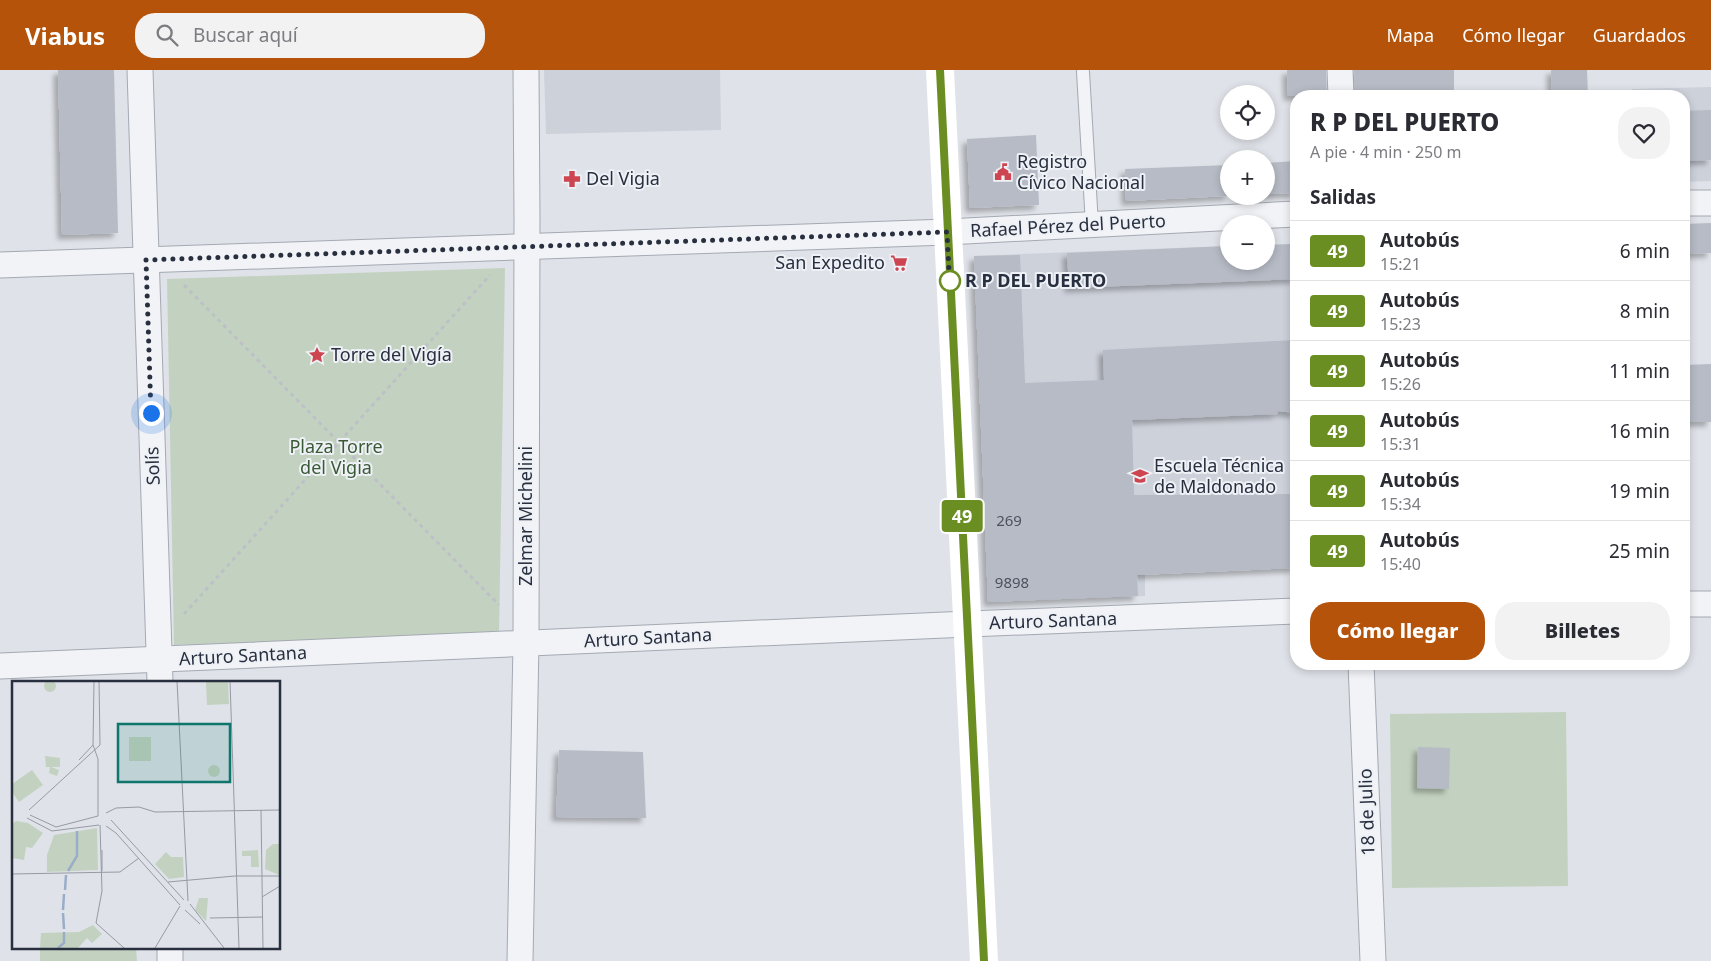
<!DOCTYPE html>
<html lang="es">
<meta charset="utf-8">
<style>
:root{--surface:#fff;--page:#f2f2f3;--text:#2b2b33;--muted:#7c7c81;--line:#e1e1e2;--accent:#b45309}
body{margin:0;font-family:"Noto Sans",sans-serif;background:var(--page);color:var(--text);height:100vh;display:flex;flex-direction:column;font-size:19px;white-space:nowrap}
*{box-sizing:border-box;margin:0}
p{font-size:16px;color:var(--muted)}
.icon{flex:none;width:28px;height:28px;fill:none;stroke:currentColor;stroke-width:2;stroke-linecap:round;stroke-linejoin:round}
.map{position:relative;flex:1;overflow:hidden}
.side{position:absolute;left:1290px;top:20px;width:400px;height:580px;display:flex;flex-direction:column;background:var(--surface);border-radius:20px;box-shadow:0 2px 8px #0003}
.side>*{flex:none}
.badge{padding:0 10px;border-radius:4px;font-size:18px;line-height:32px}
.controls{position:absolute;left:1220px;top:15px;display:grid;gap:10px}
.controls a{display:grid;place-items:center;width:55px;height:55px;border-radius:50%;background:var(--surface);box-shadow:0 2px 8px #0003;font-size:25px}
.you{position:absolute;width:25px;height:25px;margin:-12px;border:4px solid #fff;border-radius:50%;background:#1a73e8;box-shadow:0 0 0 8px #1a73e833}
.map>.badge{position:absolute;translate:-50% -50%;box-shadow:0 0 0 2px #fff}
h2{padding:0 20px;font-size:19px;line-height:45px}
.round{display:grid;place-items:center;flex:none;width:52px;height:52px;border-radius:20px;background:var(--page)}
.head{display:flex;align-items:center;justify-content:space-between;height:85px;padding:0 20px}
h1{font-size:24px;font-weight:800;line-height:38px}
.action{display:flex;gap:10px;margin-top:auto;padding:10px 20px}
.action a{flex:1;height:58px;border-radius:20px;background:var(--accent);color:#fff;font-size:20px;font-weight:800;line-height:58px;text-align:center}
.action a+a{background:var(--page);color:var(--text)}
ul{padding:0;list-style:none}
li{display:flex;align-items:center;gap:15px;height:60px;padding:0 20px;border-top:1px solid var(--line)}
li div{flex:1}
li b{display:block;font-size:19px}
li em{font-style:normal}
li .badge{min-width:55px;font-weight:700;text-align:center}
header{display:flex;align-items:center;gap:30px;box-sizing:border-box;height:70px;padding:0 25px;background:var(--accent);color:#fff}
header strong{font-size:24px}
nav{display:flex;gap:28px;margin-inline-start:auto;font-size:18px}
.search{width:350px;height:45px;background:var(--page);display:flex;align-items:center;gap:12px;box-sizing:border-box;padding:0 18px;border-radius:20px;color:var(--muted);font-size:19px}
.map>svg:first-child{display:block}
</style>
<header>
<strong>Viabus</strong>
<div class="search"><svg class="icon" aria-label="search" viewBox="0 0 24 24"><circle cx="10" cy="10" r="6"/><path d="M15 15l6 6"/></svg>Buscar aquí</div>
<nav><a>Mapa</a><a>Cómo llegar</a><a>Guardados</a></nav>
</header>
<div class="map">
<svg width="1711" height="891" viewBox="0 0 1711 891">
<defs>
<filter id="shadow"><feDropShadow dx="-4.5" dy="4.5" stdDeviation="2.5" flood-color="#0004"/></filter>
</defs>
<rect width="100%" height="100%" fill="#dfe2e8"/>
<g fill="#cdd1da">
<path d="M 544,0 L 720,0 L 721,60 L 546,64 Z"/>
<path d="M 1711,17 L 1711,111 L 1684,112 L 1684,26 L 1633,26 L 1632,19 Z"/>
<path d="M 1296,174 L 1296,498 L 1145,504 L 1145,526 L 988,532 L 974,186 L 1229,176 L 1229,191 L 1266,191 L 1266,175 Z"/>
</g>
<g fill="#c3d2c0">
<path d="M 505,198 L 499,565 L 174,575 L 167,209 Z"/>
<path d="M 1566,642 L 1568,816 L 1392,818 L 1390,644 Z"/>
<path d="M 40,877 L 136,877 L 137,891 L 40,891 Z"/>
</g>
<g fill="#b6bbc5" filter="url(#shadow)">
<path d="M 58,0 L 114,0 L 118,163 L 62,165 Z"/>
<path d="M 1287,0 L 1326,0 L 1327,26 L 1288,26 Z"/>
<path d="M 1354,0 L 1454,0 L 1454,26 L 1355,26 Z"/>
<path d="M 1551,0 L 1587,0 L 1588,26 L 1552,26 Z"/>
<path d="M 1711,40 L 1711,90 L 1684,91 L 1684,41 Z"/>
<path d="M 1036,65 L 1039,135 L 970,138 L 967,69 Z"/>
<path d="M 1296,91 L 1296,123 L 1266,124 L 1266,93 Z"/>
<path d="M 1229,95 L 1229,126 L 1126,131 L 1125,99 Z"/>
<path d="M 1711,153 L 1711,183 L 1684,184 L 1684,154 Z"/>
<path d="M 1296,174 L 1296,209 L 1069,218 L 1067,183 L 1229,176 L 1229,191 L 1266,191 L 1266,175 Z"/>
<path d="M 1020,185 L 1025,313 L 1104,310 L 1103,280 L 1296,270 L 1296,343 L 1277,341 L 1278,344 L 1132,350 L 1134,425 L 1296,424 L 1296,498 L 1137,505 L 1138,526 L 988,532 L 974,186 Z"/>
<path d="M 1711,294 L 1711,352 L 1684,352 L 1684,295 Z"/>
<path d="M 1418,677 L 1450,678 L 1449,719 L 1417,718 Z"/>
<path d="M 559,680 L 643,682 L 646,748 L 556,747 Z"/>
</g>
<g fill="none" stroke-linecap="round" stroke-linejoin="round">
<g stroke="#a4a9b2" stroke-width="14">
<path id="lane" d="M 1083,2 L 1092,155"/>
</g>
<g stroke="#a4a9b2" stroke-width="27">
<g id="street">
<path d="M 140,0 L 160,612"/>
<path d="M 1340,0 L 1341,26"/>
<path d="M 1684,133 L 1711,133"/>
<path d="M 0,195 L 947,162 L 1296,144"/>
<path d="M 1684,534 L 1711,534"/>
<path d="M 1361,594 L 1373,891"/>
<path d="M 0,596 L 945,555 L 1296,541"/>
<path d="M 170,877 L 170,891"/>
<path d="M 520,891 L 526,573 L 527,148 L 526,0"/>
</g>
</g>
<g stroke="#bdc0c6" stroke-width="3" stroke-dasharray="4 4" stroke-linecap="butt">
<path d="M 184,215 L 499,535"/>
<path d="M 184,544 L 490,205"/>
</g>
<use href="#lane" stroke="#f2f3f6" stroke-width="12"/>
<use href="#street" stroke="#f2f3f6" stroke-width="25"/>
<path stroke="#fff" stroke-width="28" d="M 940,0 L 984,891"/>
</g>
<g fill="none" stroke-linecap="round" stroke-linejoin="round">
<g stroke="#fff" stroke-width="11">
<path id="line" d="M 940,0 L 984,891"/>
</g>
<use href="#line" stroke="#6b8e23" stroke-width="8"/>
<path stroke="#282f3f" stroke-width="5" stroke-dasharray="0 9" d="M 151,343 L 146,190 L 947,162 L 950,221 L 950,211"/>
</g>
<defs>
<g id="civic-bare" transform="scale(1.35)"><path d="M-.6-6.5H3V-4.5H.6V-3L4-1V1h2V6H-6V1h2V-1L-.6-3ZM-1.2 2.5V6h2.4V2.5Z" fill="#cc4550" stroke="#eef1f6" stroke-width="2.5" paint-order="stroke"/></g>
<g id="pharmacy-bare" transform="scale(1.35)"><path d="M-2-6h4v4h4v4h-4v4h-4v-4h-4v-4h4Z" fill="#cc4550" stroke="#eef1f6" stroke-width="2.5" paint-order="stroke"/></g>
<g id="supermarket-bare" transform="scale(1.35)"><path d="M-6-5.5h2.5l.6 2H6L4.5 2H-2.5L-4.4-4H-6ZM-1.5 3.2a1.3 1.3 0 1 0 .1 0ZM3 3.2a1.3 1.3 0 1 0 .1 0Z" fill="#cc4550" stroke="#eef1f6" stroke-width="2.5" paint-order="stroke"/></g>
<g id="sight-bare" transform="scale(1.35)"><path d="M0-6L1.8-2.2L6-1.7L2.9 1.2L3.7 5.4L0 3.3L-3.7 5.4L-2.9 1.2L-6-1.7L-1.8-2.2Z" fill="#cc4550" stroke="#eef1f6" stroke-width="2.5" paint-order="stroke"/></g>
<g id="school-bare" transform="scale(1.35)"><path d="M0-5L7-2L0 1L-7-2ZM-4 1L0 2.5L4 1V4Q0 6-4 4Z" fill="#cc4550" stroke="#eef1f6" stroke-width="2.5" paint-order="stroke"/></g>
</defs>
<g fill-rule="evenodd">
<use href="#civic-bare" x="1003" y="102"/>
<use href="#pharmacy-bare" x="572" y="109"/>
<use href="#supermarket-bare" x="899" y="193"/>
<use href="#sight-bare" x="317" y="285"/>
<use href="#school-bare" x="1140" y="406"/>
</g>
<circle fill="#fff" stroke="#6b8e23" stroke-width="2.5" cx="950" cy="211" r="10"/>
<g text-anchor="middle" stroke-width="4" stroke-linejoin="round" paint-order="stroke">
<g font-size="15" fill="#4c5260">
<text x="1009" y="456">269</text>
<text x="1012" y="518">9898</text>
</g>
<g font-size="18" fill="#282f3f" stroke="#eef1f6" text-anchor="start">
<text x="1017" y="98">Registro<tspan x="1017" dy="21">Cívico Nacional</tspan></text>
<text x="586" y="115">Del Vigia</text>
<text x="885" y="199" text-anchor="end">San Expedito</text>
<text x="331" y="291">Torre del Vigía</text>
<text x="1154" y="402">Escuela Técnica<tspan x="1154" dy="21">de Maldonado</tspan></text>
</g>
<g font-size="18" fill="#282f3f" stroke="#eef1f6">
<text transform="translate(1068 156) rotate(-3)" y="6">Rafael Pérez del Puerto</text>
<text transform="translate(153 396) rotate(-92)" y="6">Solís</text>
<text transform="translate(526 446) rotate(-90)" y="6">Zelmar Michelini</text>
<text transform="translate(1053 551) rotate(-2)" y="6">Arturo Santana</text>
<text transform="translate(648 568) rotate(-3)" y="6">Arturo Santana</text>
<text transform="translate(243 586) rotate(-3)" y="6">Arturo Santana</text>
<text transform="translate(1367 742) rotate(-92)" y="6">18 de Julio</text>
</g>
<g font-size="18" font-weight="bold" fill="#282f3f" stroke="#eef1f6" text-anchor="start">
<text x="965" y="217">R P DEL PUERTO</text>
</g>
<g font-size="18" fill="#3a5a35" stroke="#eef1f6">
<text x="336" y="383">Plaza Torre<tspan x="336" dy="21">del Vigia</tspan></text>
</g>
</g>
<g transform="translate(12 611)">
<rect width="268" height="268" fill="#dfe2e8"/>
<path d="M32 5a6 6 0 1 1 12 0a6 6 0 1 1-12 0ZM 216,1 L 217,23 L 195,24 L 194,1 ZM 117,56 L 139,56 L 139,80 L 117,80 ZM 33,75 L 48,77 L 48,86 L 39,86 L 47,89 L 45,95 L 37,92 L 38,86 L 34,86 ZM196 90a6 6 0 1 1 12 0a6 6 0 1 1-12 0ZM 20,89 L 31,104 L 7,121 L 0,111 L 0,103 ZM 4,140 L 16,142 L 31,152 L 20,167 L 14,166 L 12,179 L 0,177 L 0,143 ZM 85,147 L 86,189 L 35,191 L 35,174 L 42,154 ZM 261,163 L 267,163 L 267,194 L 253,188 L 254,169 ZM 246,169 L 247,186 L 239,186 L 239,175 L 230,175 L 230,170 ZM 154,171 L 159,176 L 171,176 L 172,196 L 157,198 L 143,183 ZM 187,217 L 196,217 L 194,240 L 183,229 ZM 81,244 L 90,253 L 80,262 L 75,257 L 66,267 L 28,267 L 29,252 L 67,251 Z" fill="#c3d2c0"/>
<path fill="none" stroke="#9aadc8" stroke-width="2.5" d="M 56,190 L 65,175 L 65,150M 53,209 L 54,194M 51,229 L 52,213M 51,232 L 52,248M 46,267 L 52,262 L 52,251"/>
<path fill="none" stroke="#969aa4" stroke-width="1" d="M 82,0 L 81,64 L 86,78 L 86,135M 165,0 L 176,220M 218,0 L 227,267M 67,79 L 81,64M 17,129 L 88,64 L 87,0M 249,129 L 251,267M 94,132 L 104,127 L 127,126 L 143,131 L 268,129M 18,134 L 44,146 L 86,135M 15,137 L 40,150 L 87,144M 99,139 L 172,219M 88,144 L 90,210 L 84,242 L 112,267M 94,145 L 104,152 L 168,224M 90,190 L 90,169M 0,193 L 108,191 L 127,177M 156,201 L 223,195 L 268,195M 250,216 L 268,205M 178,223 L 212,267M 173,229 L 188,243M 198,237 L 251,236M 143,267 L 168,225"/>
<path fill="#0f766e" fill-opacity="0.15" stroke="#0f766e" stroke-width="2.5" d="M 106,43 L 218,43 L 218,101 L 106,101 Z"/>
<rect width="268" height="268" fill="none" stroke="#282f3f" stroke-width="2.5"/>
</g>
</svg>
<div class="controls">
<a><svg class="icon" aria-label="locate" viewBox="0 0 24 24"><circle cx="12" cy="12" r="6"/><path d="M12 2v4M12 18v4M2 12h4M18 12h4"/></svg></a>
<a>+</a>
<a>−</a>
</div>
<div class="you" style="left:151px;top:343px"></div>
<b class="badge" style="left:962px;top:446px;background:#6b8e23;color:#fff">49</b>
<section class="side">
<div class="head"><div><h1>R P DEL PUERTO</h1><p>A pie · 4 min · 250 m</p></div><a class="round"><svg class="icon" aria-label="heart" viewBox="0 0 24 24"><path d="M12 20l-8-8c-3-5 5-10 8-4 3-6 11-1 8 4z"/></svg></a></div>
<h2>Salidas</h2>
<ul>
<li><span class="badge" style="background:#6b8e23;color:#fff">49</span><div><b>Autobús</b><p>15:21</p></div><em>6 min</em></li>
<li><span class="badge" style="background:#6b8e23;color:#fff">49</span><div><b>Autobús</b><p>15:23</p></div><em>8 min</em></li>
<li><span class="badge" style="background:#6b8e23;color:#fff">49</span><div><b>Autobús</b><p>15:26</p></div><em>11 min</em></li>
<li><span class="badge" style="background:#6b8e23;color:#fff">49</span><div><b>Autobús</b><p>15:31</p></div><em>16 min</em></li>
<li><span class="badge" style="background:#6b8e23;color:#fff">49</span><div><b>Autobús</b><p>15:34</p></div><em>19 min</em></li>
<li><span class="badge" style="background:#6b8e23;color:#fff">49</span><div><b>Autobús</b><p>15:40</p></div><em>25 min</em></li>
</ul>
<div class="action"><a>Cómo llegar</a><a>Billetes</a></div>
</section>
</div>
